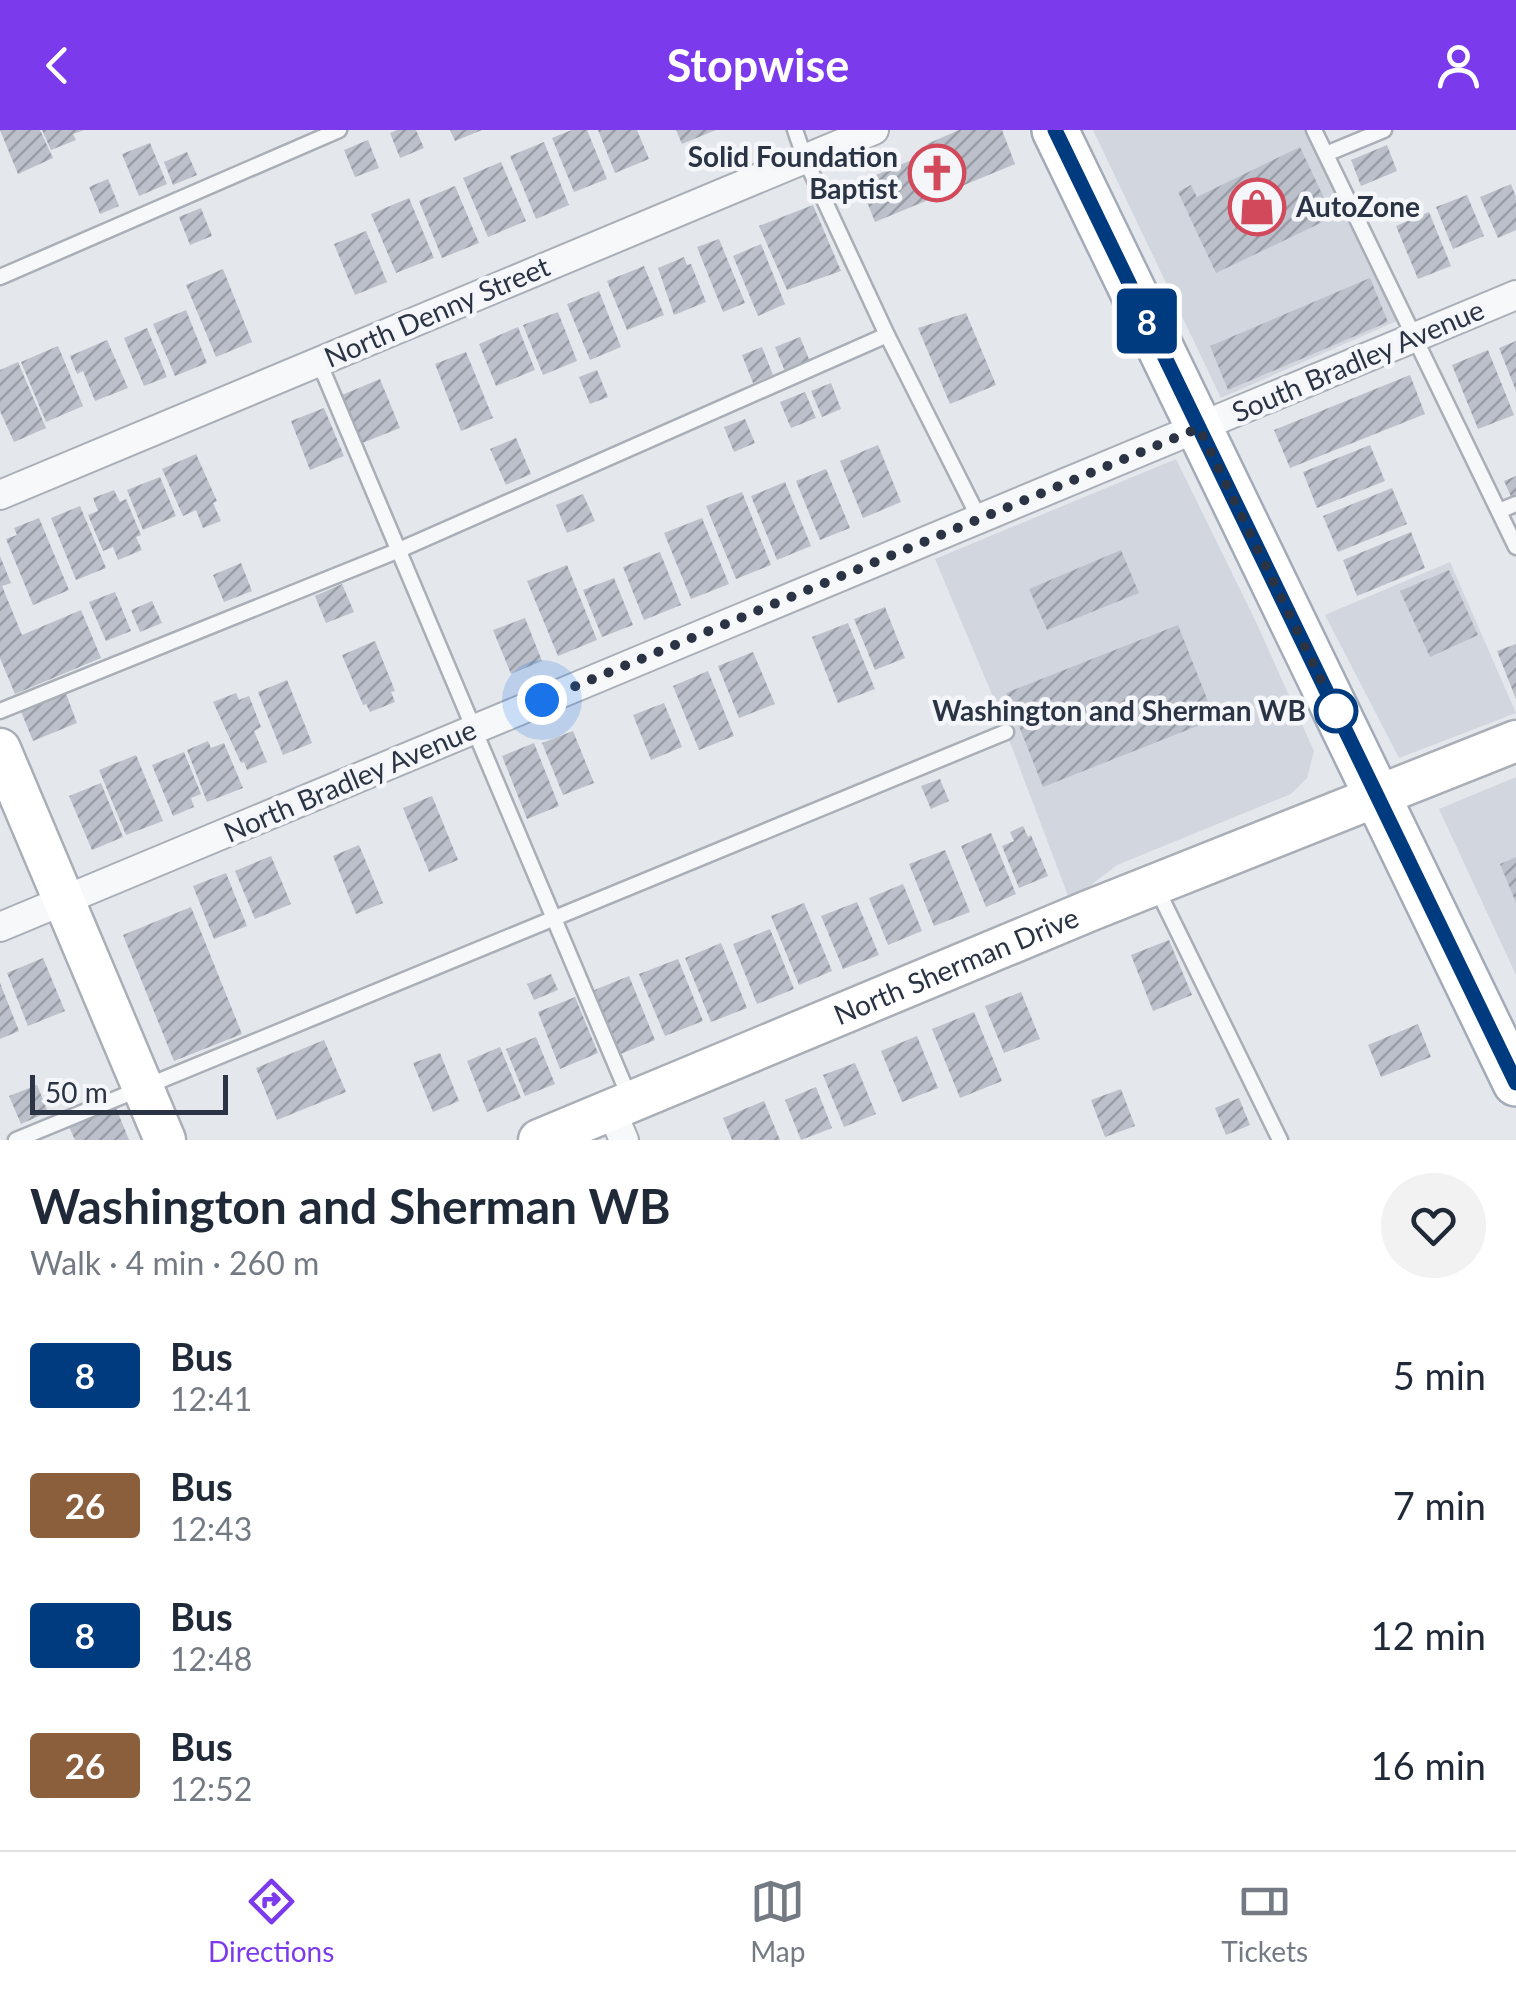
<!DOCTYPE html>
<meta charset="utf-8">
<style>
:root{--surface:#fff;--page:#f2f2f3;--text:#1f2937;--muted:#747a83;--line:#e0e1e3;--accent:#7c3aed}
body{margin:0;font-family:Lato,sans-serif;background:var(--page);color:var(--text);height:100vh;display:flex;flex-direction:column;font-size:38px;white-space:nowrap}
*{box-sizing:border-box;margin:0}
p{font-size:32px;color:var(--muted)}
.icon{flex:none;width:55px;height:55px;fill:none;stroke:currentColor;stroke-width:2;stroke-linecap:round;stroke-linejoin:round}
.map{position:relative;height:1010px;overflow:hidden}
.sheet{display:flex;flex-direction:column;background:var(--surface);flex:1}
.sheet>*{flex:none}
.badge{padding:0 20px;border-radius:8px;font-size:35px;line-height:65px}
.scale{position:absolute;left:30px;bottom:25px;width:198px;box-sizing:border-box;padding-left:10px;border:5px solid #2b3445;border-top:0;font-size:28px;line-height:35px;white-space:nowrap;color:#2b3445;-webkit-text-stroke:8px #f4f6f9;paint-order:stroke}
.you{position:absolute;width:50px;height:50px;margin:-25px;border:8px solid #fff;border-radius:50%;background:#1a73e8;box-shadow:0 0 0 15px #1a73e833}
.map>.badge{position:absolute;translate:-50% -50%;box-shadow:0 0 0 5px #fff}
.round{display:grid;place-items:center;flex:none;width:105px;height:105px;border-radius:52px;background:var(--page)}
.summary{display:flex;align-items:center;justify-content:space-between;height:170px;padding:0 30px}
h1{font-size:48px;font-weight:700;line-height:75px}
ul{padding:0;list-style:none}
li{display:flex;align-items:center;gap:30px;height:130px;padding:0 30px}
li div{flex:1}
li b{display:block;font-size:38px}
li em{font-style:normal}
li .badge{min-width:110px;font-weight:700;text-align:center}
header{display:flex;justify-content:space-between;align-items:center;height:130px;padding:0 30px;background:var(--accent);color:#fff;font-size:45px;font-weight:700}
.tabs{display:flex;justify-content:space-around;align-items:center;height:140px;border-top:2px solid var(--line);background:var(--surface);font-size:28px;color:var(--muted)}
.tabs a{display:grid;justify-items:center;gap:5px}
.tabs .current{color:var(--accent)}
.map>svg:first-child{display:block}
</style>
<header><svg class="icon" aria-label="back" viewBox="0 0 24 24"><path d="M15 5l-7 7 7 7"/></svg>Stopwise<svg class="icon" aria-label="person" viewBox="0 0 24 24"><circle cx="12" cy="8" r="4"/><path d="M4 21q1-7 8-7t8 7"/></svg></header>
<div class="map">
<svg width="1516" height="1010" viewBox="0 0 1516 1010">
<defs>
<pattern id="building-hatch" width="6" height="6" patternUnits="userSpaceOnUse" patternTransform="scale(2.5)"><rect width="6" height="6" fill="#bbc0ca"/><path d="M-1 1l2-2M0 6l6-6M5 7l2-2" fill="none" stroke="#989da6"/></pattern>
</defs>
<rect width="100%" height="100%" fill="#e4e7ec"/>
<g fill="#d2d6de">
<path d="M 1093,0 L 1314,0 L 1406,187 L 1221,268 Z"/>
<path d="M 1176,329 L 1256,492 L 1314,621 L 1307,648 L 1291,664 L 1117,735 L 1070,771 L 991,562 L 935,429 Z"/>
<path d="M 1450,432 L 1516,583 L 1399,628 L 1325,485 Z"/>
<path d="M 1516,647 L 1516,845 L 1439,679 Z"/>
</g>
<g fill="url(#building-hatch)">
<path d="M 0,0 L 40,0 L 53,28 L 18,44 Z"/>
<path d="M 42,0 L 84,0 L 73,4 L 76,10 L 51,20 Z"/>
<path d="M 397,0 L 416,0 L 424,18 L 400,28 L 390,3 Z"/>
<path d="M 450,0 L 482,0 L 455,11 Z"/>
<path d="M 572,0 L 587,0 L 607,49 L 574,62 L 552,8 Z"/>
<path d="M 598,0 L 637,0 L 649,29 L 615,43 Z"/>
<path d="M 676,0 L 716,0 L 682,14 Z"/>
<path d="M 959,0 L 1002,0 L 1015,34 L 875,92 L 859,52 L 931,22 L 927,14 Z"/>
<path d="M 368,10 L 379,38 L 355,47 L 344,20 Z"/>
<path d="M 544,12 L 569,75 L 536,89 L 510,26 Z"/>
<path d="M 150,13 L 167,54 L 139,66 L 122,24 Z"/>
<path d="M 1387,15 L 1397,41 L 1361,56 L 1351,30 Z"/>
<path d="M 1300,17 L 1333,87 L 1216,143 L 1178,62 L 1191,55 L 1197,67 Z"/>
<path d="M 187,22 L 197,45 L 173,55 L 164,32 Z"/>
<path d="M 501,32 L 526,91 L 488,107 L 463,48 Z"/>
<path d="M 108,49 L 119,76 L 100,84 L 89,57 Z"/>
<path d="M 1511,54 L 1516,67 L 1516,100 L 1498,108 L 1480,67 Z"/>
<path d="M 455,56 L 479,113 L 442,128 L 419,71 Z"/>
<path d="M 1467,65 L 1484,106 L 1453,119 L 1436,77 Z"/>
<path d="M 409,68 L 434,128 L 396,143 L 371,84 Z"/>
<path d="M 813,75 L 841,141 L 787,160 L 759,96 Z"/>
<path d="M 201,78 L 212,106 L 190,115 L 179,87 Z"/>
<path d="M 1429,82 L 1451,136 L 1418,149 L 1396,96 Z"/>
<path d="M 366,101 L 387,152 L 355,165 L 334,114 Z"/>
<path d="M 719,109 L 745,173 L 723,182 L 697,117 Z"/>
<path d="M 761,114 L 785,174 L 758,186 L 733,126 Z"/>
<path d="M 684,127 L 687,135 L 691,134 L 706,172 L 674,185 L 658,138 Z"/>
<path d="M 644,136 L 664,185 L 627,200 L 607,151 Z"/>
<path d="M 223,139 L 252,212 L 216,227 L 186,155 Z"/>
<path d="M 1370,148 L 1388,192 L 1228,260 L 1210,216 Z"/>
<path d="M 599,161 L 621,217 L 590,230 L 567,174 Z"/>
<path d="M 186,180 L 207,233 L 175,246 L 153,194 Z"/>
<path d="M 558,182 L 577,231 L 543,245 L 523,195 Z"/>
<path d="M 966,183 L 996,255 L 950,274 L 918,198 Z"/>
<path d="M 518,197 L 535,240 L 496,256 L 479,214 Z"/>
<path d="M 147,198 L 167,247 L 144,256 L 124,208 Z"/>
<path d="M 800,207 L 811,234 L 786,244 L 775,217 Z"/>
<path d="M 107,210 L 128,258 L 95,271 L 83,241 L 77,244 L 70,226 Z"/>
<path d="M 1516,211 L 1516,261 L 1499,218 Z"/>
<path d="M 58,216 L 83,276 L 46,292 L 21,232 Z"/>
<path d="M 762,217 L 773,245 L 753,253 L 742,225 Z"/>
<path d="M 1488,220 L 1514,285 L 1478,299 L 1452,235 Z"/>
<path d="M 466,222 L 493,288 L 461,301 L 435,234 Z"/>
<path d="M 18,232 L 46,298 L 14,312 L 0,281 L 0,240 Z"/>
<path d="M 597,240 L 608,267 L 590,274 L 579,247 Z"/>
<path d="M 1410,245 L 1425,284 L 1290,338 L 1274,300 Z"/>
<path d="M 380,249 L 400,298 L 362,313 L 342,265 Z"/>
<path d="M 831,253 L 841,279 L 822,287 L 811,261 Z"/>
<path d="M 805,262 L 816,288 L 791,298 L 780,272 Z"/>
<path d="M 324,278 L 344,326 L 310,340 L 291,291 Z"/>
<path d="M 745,289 L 755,313 L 734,322 L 724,297 Z"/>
<path d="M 516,308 L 531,344 L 506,355 L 490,319 Z"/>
<path d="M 878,315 L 901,372 L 863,388 L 840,331 Z"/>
<path d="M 1370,315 L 1385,351 L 1317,378 L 1303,342 Z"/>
<path d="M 196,324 L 217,371 L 213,373 L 221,391 L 203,398 L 196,380 L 183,386 L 162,339 Z"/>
<path d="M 826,339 L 850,398 L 820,410 L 796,351 Z"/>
<path d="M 1516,346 L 1516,370 L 1513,371 L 1504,351 Z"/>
<path d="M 160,347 L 176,386 L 143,400 L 127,360 Z"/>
<path d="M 785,352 L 811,416 L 777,430 L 751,366 Z"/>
<path d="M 1392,358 L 1407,394 L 1338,422 L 1323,386 Z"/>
<path d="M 114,360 L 120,372 L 126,369 L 141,405 L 136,407 L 142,420 L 118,430 L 113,417 L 103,421 L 88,385 L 98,381 L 93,368 Z"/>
<path d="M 742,362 L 771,435 L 736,449 L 706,376 Z"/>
<path d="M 583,364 L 595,391 L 567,403 L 556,375 Z"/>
<path d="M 80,376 L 106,438 L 76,450 L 51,388 Z"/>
<path d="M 39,388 L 69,460 L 33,475 L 6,409 L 17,405 L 14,398 Z"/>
<path d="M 702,388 L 729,454 L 691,469 L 664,403 Z"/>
<path d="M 1411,402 L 1425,438 L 1357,466 L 1343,430 Z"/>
<path d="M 1121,420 L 1139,463 L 1047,500 L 1029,459 Z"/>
<path d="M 660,422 L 681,475 L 644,490 L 623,437 Z"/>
<path d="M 0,426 L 11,453 L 2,456 L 22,505 L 81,480 L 101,528 L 15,564 L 0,528 Z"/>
<path d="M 241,433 L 252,461 L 224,472 L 213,445 Z"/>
<path d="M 567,435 L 597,510 L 558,526 L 527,451 Z"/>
<path d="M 1449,440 L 1478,505 L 1430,527 L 1400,461 Z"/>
<path d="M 614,448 L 633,495 L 602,507 L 583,460 Z"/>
<path d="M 342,454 L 354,482 L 326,493 L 315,466 Z"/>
<path d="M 115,462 L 131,501 L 106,511 L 89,472 Z"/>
<path d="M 152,471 L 162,493 L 140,502 L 131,480 Z"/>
<path d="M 885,477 L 905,528 L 875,540 L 854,489 Z"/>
<path d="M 525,488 L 542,531 L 511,544 L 493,500 Z"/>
<path d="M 848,493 L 875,559 L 838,573 L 812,507 Z"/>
<path d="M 1178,495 L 1215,589 L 1043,657 L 1006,563 Z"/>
<path d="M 375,511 L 395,561 L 391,562 L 395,572 L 370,582 L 366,574 L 363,575 L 342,525 Z"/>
<path d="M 1516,514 L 1516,569 L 1497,521 Z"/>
<path d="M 753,522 L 775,574 L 739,588 L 718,536 Z"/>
<path d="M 708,541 L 734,606 L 699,620 L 673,556 Z"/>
<path d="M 287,550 L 312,613 L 283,625 L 258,562 Z"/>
<path d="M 65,561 L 77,593 L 33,611 L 20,579 Z"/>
<path d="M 236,563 L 239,570 L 249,566 L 261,597 L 254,601 L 267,632 L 247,640 L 244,632 L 241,633 L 213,572 Z"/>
<path d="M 664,573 L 682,617 L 651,630 L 633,585 Z"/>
<path d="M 573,601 L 594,653 L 563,665 L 542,613 Z"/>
<path d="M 208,611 L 211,618 L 224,613 L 243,658 L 207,672 L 187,620 Z"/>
<path d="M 534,613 L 559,676 L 527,689 L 502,626 Z"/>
<path d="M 184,622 L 201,664 L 191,668 L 194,677 L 173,686 L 152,635 Z"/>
<path d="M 136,625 L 163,691 L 126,705 L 99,640 Z"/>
<path d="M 940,649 L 949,671 L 931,679 L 921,656 Z"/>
<path d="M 101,653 L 123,707 L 92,720 L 69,666 Z"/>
<path d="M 432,666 L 458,730 L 429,742 L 403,678 Z"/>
<path d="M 1023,696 L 1028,707 L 1031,705 L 1048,746 L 1019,758 L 1002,716 L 1014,711 L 1010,702 Z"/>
<path d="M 991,703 L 1016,764 L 986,777 L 961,716 Z"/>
<path d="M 359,715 L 383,773 L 356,784 L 333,726 Z"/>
<path d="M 945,720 L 970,782 L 934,796 L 909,734 Z"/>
<path d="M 271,726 L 291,774 L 255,789 L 235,741 Z"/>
<path d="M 1516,727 L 1516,773 L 1500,734 Z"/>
<path d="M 226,743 L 247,796 L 214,809 L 193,756 Z"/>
<path d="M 903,754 L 922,801 L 888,815 L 869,768 Z"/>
<path d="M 857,772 L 879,825 L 843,839 L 821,786 Z"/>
<path d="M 804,773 L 832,841 L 799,855 L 771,786 Z"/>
<path d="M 191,777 L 242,904 L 174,931 L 123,805 Z"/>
<path d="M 770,799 L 794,859 L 757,874 L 733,814 Z"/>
<path d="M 1169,810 L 1192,865 L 1153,881 L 1131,825 Z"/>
<path d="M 721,813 L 747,878 L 711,892 L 685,828 Z"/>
<path d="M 43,828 L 65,881 L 28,896 L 7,843 Z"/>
<path d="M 678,829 L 703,891 L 665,906 L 639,844 Z"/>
<path d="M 551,844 L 558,860 L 534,870 L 527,854 Z"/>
<path d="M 629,846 L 655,910 L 618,925 L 592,861 Z"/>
<path d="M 0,853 L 19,901 L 0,909 Z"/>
<path d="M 1021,862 L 1040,909 L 1004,923 L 985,876 Z"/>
<path d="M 575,867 L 598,923 L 560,939 L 538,882 Z"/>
<path d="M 974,882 L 1002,951 L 960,968 L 932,899 Z"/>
<path d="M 1418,894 L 1431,927 L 1381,947 L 1368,915 Z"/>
<path d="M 917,906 L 938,958 L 902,972 L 881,921 Z"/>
<path d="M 536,907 L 555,954 L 525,966 L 506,919 Z"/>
<path d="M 324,910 L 346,962 L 277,990 L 256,938 Z"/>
<path d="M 500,917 L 521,968 L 487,982 L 467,931 Z"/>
<path d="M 440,923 L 459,971 L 433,982 L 413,933 Z"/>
<path d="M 855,933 L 876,984 L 844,997 L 823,945 Z"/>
<path d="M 37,955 L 48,982 L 21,994 L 9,966 Z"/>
<path d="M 816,957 L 832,998 L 801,1010 L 785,970 Z"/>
<path d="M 1121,959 L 1135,996 L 1105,1007 L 1091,970 Z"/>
<path d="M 1239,968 L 1250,995 L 1226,1005 L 1215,978 Z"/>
<path d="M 764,971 L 780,1010 L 732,1010 L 723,988 Z"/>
<path d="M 116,978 L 129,1010 L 75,1010 L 69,997 Z"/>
</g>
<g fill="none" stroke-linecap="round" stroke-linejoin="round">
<g stroke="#a9aeb7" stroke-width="19">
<g id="lane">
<path d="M 795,0 L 805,29 L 887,205 L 979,388"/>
<path d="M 1314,0 L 1516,417"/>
<path d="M 1326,24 L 1384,0"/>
<path d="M 0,147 L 339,0"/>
<path d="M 319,232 L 631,971"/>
<path d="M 1499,381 L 1516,374"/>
<path d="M 0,581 L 397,421 L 887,205"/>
<path d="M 1157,759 L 1280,1010"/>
<path d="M 16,1010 L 1006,602"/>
</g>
</g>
<g stroke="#a9aeb7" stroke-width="32">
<g id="street">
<path d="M 0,365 L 874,0"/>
<path d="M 0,797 L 1516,165"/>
<path d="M 611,980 L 624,1010"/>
</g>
</g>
<g stroke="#a9aeb7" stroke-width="45">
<g id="secondary">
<path d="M 0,619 L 165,1010"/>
<path id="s1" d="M 539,1010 L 1091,780 L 1516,611"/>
</g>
</g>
<g stroke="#a3abb8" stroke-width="50">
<path id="primary" d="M 1055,0 L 1516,953"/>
</g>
<use href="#lane" stroke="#f7f8fa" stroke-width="14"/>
<use href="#street" stroke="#f7f8fa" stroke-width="28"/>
<use href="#secondary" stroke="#fff" stroke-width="40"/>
<use href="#primary" stroke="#fff" stroke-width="45"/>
</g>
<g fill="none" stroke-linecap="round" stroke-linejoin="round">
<g stroke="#fff" stroke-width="22">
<path id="line" d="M 1055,0 L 1516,953"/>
</g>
<use href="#line" stroke="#003b80" stroke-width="15"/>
<path stroke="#2b3445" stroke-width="10" stroke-dasharray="0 18" d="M 542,570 L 1199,298 L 1336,581"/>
</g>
<defs>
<g id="church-ring" transform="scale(2.875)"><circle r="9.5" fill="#f4f6f9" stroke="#d1495b" stroke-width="1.5"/><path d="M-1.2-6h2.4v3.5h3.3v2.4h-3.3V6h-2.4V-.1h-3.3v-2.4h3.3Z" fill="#d1495b"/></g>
<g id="shop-ring" transform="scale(2.875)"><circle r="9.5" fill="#f4f6f9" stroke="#d1495b" stroke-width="1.5"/><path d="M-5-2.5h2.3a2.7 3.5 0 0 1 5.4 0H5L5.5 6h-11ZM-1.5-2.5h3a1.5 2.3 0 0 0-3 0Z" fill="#d1495b"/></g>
</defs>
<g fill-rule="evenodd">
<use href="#church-ring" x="937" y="43"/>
<use href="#shop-ring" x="1257" y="77"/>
</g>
<circle fill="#fff" stroke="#003b80" stroke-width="5" cx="1336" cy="581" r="20"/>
<g text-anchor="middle" stroke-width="9" stroke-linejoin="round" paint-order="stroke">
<g font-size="28" font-weight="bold" fill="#2b3445" stroke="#f4f6f9" text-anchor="end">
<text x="898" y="37">Solid Foundation<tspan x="898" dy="32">Baptist</tspan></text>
<text x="1296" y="87" text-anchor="start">AutoZone</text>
</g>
<g font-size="28" fill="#2b3445" stroke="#f4f6f9">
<text transform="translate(437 182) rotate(-23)" y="10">North Denny Street</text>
<text transform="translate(1358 231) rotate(-23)" y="10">South Bradley Avenue</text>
<text transform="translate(350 651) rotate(-23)" y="10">North Bradley Avenue</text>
<text dy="10" stroke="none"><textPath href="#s1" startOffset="452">North Sherman Drive</textPath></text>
</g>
<g font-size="28" font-weight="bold" fill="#2b3445" stroke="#f4f6f9" text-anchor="end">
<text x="1306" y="591">Washington and Sherman WB</text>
</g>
</g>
</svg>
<div class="scale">50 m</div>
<div class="you" style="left:542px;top:570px"></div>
<b class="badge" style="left:1147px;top:191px;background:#003b80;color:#fff">8</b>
</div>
<section class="sheet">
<div class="summary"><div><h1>Washington and Sherman WB</h1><p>Walk · 4 min · 260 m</p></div><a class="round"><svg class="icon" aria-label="heart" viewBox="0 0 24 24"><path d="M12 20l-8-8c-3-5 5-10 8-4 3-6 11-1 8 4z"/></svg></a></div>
<ul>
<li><span class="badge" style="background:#003b80;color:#fff">8</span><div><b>Bus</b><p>12:41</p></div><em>5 min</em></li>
<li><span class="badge" style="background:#8b5e3c;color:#fff">26</span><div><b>Bus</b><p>12:43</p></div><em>7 min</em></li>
<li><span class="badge" style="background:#003b80;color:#fff">8</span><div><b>Bus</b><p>12:48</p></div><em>12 min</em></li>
<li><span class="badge" style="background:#8b5e3c;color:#fff">26</span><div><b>Bus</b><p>12:52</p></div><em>16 min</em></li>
</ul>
</section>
<nav class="tabs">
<a class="current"><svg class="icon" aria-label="directions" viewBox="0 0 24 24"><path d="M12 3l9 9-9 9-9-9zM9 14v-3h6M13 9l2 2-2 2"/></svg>Directions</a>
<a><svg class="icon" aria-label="map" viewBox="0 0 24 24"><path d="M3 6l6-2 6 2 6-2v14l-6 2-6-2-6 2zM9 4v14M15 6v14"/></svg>Map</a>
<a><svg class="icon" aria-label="tickets" viewBox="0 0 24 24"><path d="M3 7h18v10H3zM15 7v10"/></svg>Tickets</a>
</nav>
